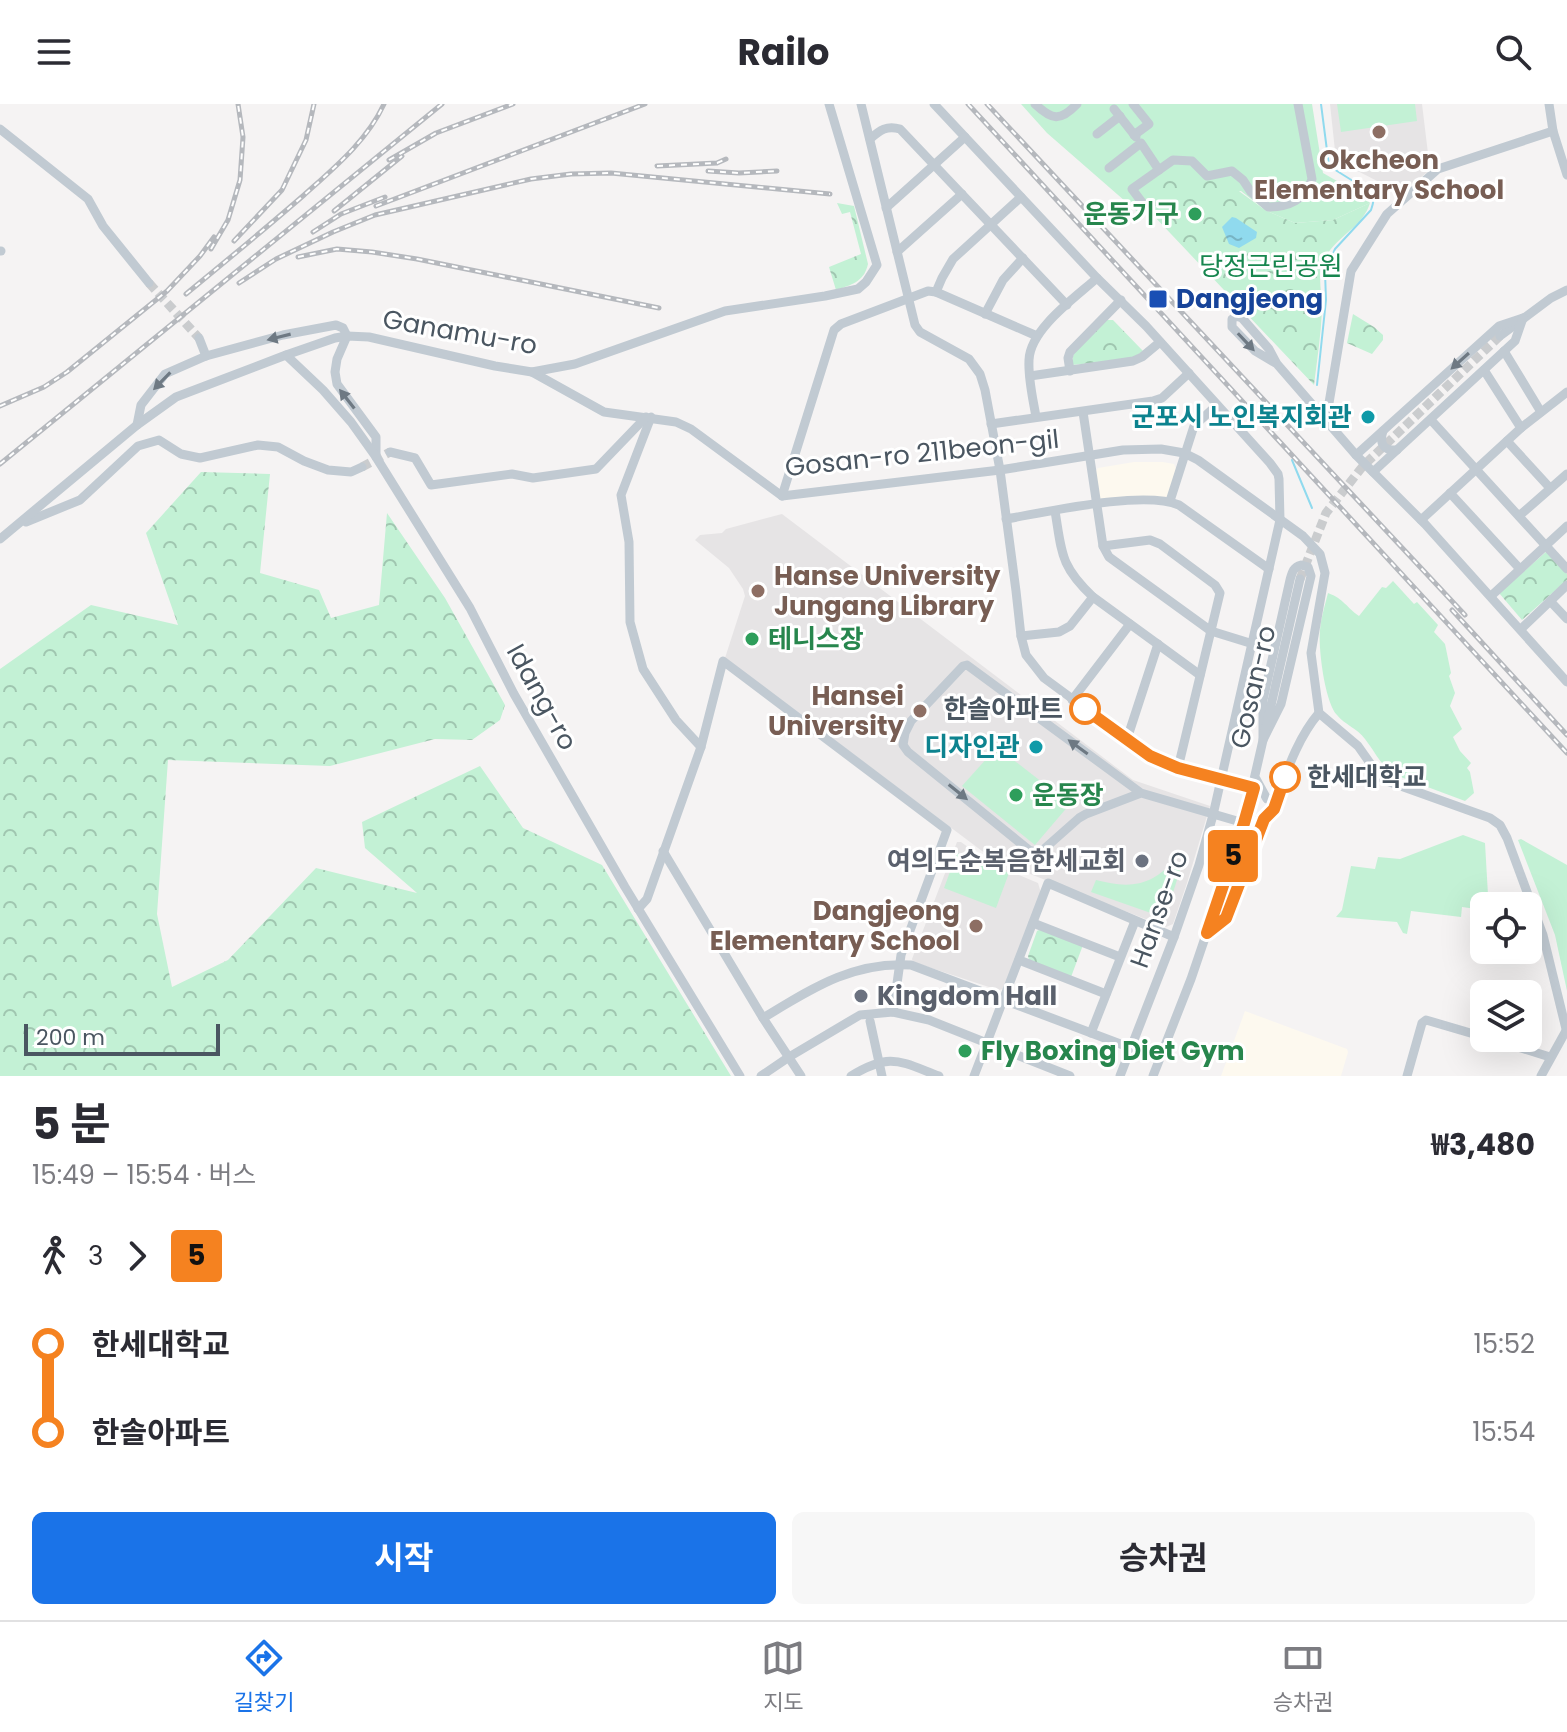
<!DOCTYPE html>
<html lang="ko">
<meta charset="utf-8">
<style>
:root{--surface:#fff;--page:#f7f7f7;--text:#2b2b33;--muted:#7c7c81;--line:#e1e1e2;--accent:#1a73e8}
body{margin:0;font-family:Poppins,"Noto Sans KR",sans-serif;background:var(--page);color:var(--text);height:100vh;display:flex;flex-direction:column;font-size:30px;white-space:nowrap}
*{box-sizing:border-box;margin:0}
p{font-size:26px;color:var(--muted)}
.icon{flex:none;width:44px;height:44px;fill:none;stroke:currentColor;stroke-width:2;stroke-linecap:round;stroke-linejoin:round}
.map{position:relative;height:972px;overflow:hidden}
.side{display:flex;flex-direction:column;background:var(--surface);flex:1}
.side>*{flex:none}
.badge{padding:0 16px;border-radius:6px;font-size:28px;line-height:52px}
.fabs{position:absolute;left:1470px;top:788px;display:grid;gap:16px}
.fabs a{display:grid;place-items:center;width:72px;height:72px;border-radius:12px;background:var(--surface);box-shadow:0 8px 32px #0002;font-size:40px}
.scale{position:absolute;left:24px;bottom:20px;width:196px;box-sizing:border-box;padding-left:8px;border:4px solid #4a5661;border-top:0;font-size:22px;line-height:28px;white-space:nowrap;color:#4a5661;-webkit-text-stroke:6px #fff;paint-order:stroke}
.map>.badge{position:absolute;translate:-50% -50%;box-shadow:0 0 0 4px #fff}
.legs{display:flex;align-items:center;gap:12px;height:88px;padding:0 32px;font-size:26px}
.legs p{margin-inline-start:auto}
.head{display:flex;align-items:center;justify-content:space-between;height:136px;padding:0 32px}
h1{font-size:44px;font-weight:700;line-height:60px}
.button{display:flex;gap:16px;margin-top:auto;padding:16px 32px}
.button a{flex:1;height:92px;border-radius:12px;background:var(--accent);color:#fff;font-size:32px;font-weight:700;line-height:92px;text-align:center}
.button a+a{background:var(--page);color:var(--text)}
ul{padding:0 32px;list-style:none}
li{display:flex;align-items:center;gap:28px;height:88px;font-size:30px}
li i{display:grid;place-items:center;width:12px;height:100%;margin:0 10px;background:currentColor}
li i::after{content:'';width:20px;height:20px;margin:-10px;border:6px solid;border-radius:50%;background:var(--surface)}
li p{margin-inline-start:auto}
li:first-child i{background:linear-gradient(#0000 50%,currentColor 0)}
li:last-child i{background:linear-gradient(currentColor 50%,#0000 0)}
header{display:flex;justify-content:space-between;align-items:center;height:104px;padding:0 32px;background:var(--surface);font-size:36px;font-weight:700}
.menu{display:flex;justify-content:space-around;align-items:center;height:112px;border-top:2px solid var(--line);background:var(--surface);font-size:22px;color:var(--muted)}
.menu a{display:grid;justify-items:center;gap:4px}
.menu .current{color:var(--accent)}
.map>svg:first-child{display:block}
</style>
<header><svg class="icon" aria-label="menu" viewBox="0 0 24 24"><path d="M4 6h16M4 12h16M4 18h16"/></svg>Railo<svg class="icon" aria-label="search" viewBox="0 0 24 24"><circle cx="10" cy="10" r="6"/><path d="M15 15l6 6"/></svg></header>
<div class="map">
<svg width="1567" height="972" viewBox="0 0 1567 972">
<defs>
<pattern id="forest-crowns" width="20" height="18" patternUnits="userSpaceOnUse" patternTransform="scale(2)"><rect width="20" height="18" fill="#c3f1d5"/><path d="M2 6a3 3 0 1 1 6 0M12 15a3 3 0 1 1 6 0" fill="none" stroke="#a0c6b0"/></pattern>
<pattern id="water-ripples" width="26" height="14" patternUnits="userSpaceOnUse" patternTransform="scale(2)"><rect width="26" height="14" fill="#90daee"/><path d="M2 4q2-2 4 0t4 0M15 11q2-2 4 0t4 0" fill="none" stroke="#78b4c4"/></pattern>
</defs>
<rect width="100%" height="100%" fill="#f5f3f3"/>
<g fill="#fdf9ef">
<path d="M 1134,358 L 1163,358 L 1174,360 L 1176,365 L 1170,390 L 1166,393 L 1100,398 L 1094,369 L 1098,364 Z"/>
<path d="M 1245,907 L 1347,945 L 1348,948 L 1341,972 L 1221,972 Z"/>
</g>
<g fill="#e6e4e5">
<path d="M 1330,0 L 1422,0 L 1430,66 L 1397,92 L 1387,82 L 1336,56 Z"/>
<path d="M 782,410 L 1133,676 L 1210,702 L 1187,779 L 1173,820 L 1166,823 L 994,756 L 725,554 L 745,492 L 743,485 L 729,464 L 695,436 L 700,431 L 722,429 L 726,425 Z"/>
<path d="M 957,738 L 961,738 L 990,759 L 1038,779 L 1041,789 L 1004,885 L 998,886 L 913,858 L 912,855 Z"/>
</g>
<g fill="#c3f1d5">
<path d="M 1021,0 L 1312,0 L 1323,69 L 1365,93 L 1370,99 L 1333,116 L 1295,119 L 1265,106 L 1241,87 L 1153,100 L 1153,111 L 1141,111 L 1047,29 Z"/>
<path d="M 1337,0 L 1415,0 L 1417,17 L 1341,28 Z"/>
<path d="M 1393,477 L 1414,500 L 1417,498 L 1438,521 L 1434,528 L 1445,540 L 1451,569 L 1449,572 L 1455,589 L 1450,602 L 1462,625 L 1453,633 L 1460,647 L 1471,659 L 1467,664 L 1470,668 L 1474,689 L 1465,697 L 1398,672 C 1379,660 1378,652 1365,635 C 1357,624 1345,621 1337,611 C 1325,599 1318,544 1320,526 C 1321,514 1325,501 1328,489 C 1344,495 1346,503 1359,512 L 1382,483 L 1386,484 Z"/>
<path d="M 997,643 L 1070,700 L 1035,741 L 962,682 Z"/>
<path d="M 1463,731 L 1485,739 L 1488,791 L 1491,802 L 1484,802 L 1484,806 L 1462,803 L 1461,813 L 1411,807 L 1407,830 L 1403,829 L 1397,818 L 1336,813 L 1342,806 L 1351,762 L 1375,765 L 1378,753 L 1400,755 Z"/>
<path d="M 1521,735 L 1567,761 L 1567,887 L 1555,831 L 1518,736 Z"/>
<path d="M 957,749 L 1009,769 L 996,804 L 944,784 Z"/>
<path d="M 1182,760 L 1165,814 L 1091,788 L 1096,776 C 1116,781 1134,784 1153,774 C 1167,766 1164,763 1182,760 Z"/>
</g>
<g fill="url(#forest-crowns)">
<path d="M 1187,69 L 1207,76 L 1225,77 L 1265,106 L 1295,119 L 1333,116 L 1370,99 C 1363,123 1335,133 1324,156 C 1316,173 1323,189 1322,206 C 1321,231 1317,256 1314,281 L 1153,111 C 1152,86 1163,72 1187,69 Z"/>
<path d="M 837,99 L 854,102 L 868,160 C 864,178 851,181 836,186 L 829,163 L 861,150 L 850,108 L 842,110 Z"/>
<path d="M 1353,210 L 1374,223 L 1383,231 L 1383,236 L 1372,250 L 1347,239 Z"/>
<path d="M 1107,216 L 1113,216 L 1143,247 L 1132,255 L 1072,261 C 1071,242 1094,228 1107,216 Z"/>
<path d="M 201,368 L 270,370 L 260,469 L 319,486 L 331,514 L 379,501 L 387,409 L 445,494 L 505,601 L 500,616 L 472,636 L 435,635 L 330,662 L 168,656 L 157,810 L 172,883 L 228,856 L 316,764 L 417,789 L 365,744 L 362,718 L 480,662 L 523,724 L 602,761 L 731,972 L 0,972 L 0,565 L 91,501 L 178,521 L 146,429 Z"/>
<path d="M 1547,447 L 1567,470 L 1567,476 L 1522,516 L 1499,489 Z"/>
<path d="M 1041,825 L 1083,841 L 1071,873 L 1029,856 L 1028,852 L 1037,827 Z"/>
</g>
<path fill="url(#water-ripples)" d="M 1232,113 L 1236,114 L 1257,128 L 1256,134 L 1239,144 L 1229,140 L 1222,123 Z"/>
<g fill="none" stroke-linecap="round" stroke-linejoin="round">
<g stroke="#90daee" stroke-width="2">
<path d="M 1317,281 L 1326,196 L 1325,168 L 1335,145 L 1371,106 C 1374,97 1375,94 1369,87 L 1329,62 L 1321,0"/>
<path d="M 1292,356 L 1312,404"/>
</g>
<g stroke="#caccce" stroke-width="9" stroke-dasharray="9 4.5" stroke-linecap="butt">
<path d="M 149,179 L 199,234"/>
<path d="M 362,363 L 390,348"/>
<path d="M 1300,475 L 1326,409 L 1363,362 L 1500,232"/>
</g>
<g stroke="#c1cad2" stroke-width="9">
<path d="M 861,0 L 915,221 L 920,228 L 969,255 L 980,270 L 985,286 L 1000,366 L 1016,487 L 1021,532 L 1026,551 L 1044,574 L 1150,652 L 1178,664 L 1254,684"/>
<path d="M 934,0 L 1097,174 L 1146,222 L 1270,359 L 1278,370 L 1279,375 L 1280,416 L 1213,711 L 1199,761 L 1174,833 L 1120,972"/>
<path d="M 1035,0 C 1052,16 1060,18 1077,0"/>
<path d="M 1133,0 L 1149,20 L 1134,31"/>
<path d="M 1549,0 L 1553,27 L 1567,71"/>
<path d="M 1114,5 L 1136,33"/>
<path d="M 0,25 L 88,95 L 103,122 L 149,179"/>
<path d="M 1097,30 L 1120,12"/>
<path d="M 870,35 C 880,26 887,21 900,25 L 1067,201"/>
<path d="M 1109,64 L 1141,39 L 1159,66"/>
<path d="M 1144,101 L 1132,85 L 1173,56 L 1192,57 L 1207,72 L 1232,67 L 1243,76 L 1251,88 L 1268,103 C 1288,103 1306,96 1312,75 L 1298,0"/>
<path d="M 886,104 L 965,33"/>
<path d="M 0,147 L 1,147"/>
<path d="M 897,148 L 962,90"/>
<path d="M 936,188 L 942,174 L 953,155 L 1021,93"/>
<path d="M 985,210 L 1003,176 L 1023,154"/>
<path d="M 347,232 L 337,255 L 335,268 L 337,280 L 376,333 L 376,353"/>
<path d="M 1500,232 L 1551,194 L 1567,186"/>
<path d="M 199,234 L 206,252"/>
<path d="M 1504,247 L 1541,308"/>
<path d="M 286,251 L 323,286 L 351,318 L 376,353 L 470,504 L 514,590 L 625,783 L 740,972"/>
<path d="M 1277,260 L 1255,247 L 1232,223 L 1232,215 L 1237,212 L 1242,214 L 1269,245 L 1277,260 L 1356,351 L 1425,420 L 1567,578"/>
<path d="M 1484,266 L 1521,324"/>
<path d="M 1070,267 L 1068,254 L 1070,248 L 1121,196"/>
<path d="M 532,268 L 604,308 L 676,318 L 691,325 L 782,392 L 1000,366 L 1123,346 L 1161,345 L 1184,349 L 1198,356 L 1303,432 L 1320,450 L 1325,469 L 1311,549 L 1319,609 L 1358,642 L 1377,669 L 1384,676 L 1490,714 L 1500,721 L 1507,734 L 1543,831 L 1567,929"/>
<path d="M 1030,272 L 1133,257 L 1142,253 L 1160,238"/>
<path d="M 1083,308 L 1103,442 L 1109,453 L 1211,527 L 1253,540"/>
<path d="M 651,313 L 621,391 L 629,438 L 630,518 L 643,565 L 676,616 L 701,643"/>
<path d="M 1036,313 C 1033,295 1028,275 1029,256 C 1030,225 1076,193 1097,174"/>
<path d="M 1431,316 L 1567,465"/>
<path d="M 1326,317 L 1351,167 L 1387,110 L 1438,65 L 1553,27"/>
<path d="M 991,320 L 1153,297 L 1162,294 L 1189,269"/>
<path d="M 137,321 L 141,301 L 165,270 L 206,252 L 283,231 L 336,221 L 343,224 L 347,232"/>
<path d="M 1383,327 C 1379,339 1383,347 1397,346"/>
<path d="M 1507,337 L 1550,384"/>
<path d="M 390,348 L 415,354 L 431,381 L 512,370 L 533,374 L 596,365 L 646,313"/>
<path d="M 1356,351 L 1499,222 L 1523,214"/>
<path d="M 1373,368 L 1515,237 L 1523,214"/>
<path d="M 1450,389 L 1520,465"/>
<path d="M 782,392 L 834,226 L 841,220 L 928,187 L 936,188 L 1037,232"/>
<path d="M 1170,397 L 1194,322 L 1217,301"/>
<path d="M 1055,407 C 1062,449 1060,462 1093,493 L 1200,571"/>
<path d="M 1519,412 L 1567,370"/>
<path d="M 1006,415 C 1047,408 1143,386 1179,401 L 1269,465"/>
<path d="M 1421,416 L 1521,324 L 1567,288"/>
<path d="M 26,418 L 80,396 L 138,342 L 159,336 L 181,350 L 200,354 L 258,341 L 278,343 L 304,357 L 328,366 L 351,368 L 362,363"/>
<path d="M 0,435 L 137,321 L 176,293 L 286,251 L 335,234 L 347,232 L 369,233 L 495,262 L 532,268 L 575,260 L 725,207 L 825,192 L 858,185 L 866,178 L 877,161 L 829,0"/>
<path d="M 1103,442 L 1150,436 L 1160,440 L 1215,481 L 1220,489 L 1178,664"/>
<path d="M 1301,461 L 1308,463 L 1311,472 L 1281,600 L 1263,636 L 1263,596 L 1290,476 C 1292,469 1293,463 1301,461 Z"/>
<path d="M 1491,492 L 1567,422"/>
<path d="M 1550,497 L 1567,515"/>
<path d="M 1521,525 L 1567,481"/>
<path d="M 1021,532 L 1059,528 L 1070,522 L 1093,493"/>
<path d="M 1072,596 L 1130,520"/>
<path d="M 1127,635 L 1158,540"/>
<path d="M 1256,675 L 1267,695 L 1271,695 L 1278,689"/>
<path d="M 1141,689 L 1086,710 L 1079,714 L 1044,745 L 1035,748 L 1029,746 L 908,648 L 903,641 L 905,629 L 911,617 L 963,562 L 967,561 L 1141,689 L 1244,719 L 1264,715"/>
<path d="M 663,747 L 763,914 L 801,972"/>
<path d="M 638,805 L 647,795 L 701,643 L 723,557 L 947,726 L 901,851 L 893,908"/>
<path d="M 1033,819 L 1120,853"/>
<path d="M 1209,827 L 1226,814 L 1264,715 C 1274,707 1274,699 1279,688 C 1289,661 1300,631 1319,609"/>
<path d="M 1019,856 L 1106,890"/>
<path d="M 763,914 C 811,885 853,857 911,861 L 1131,944"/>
<path d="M 870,917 L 882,972"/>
<path d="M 1091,929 L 1135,817"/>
<path d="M 1489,934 L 1550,953"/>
<path d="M 761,972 L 789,953 L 860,911 L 893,908 L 929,916 L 1070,972"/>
<path d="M 851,972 C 890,948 899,957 939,972"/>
<path d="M 974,972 L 1048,779 L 1174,833"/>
<path d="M 1153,972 L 1191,875 L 1244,719 L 1300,475"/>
<path d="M 1407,972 L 1422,919 L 1426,916 L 1484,933"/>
<path d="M 1541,972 L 1567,925"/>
</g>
<g stroke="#b5b8bd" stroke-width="5">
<g id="rail">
<path d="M 968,0 L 1567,649"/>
<path d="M 987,0 L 1465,511"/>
<path d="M 389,56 L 436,29 L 513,0"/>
<path d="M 657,62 L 717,59 L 726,55"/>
<path d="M 708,67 L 739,69 L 777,67"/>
<path d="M 376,102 L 645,0"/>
<path d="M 334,107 L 402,52"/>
<path d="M 313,128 L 341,110 L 385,93"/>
<path d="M 234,137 L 282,86 L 306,36 L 314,0"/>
<path d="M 211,145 L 228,116 L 240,76 L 243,33 L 238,0"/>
<path d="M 298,153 L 337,145 L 372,148 L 417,155 L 659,204"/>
<path d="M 239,179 L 276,155 L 333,128 L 375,111 L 531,75 L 571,70 L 611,69 L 830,90"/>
<path d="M 186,190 C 226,157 265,125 304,91 C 334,64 367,37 384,0"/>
<path d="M 0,302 L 44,283 L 67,268 L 167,187 L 200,152 L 214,133"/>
<path d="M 0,360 L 442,0"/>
<path d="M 1452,506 L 1567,631"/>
</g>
</g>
<use href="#rail" stroke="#fff" stroke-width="2" stroke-dasharray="6" stroke-linecap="butt"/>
</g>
<defs><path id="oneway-solid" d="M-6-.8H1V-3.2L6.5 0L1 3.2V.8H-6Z" transform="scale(2)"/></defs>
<g fill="#6e7983">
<use href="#oneway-solid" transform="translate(279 233) rotate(166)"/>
<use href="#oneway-solid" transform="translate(1246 238) rotate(47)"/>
<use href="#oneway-solid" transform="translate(1460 257) rotate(138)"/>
<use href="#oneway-solid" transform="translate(162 277) rotate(134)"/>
<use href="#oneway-solid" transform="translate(347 295) rotate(-128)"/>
<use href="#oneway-solid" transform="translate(1078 643) rotate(-144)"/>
<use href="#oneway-solid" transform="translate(958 688) rotate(39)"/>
</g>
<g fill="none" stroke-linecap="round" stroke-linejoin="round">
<g stroke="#fff" stroke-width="18">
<path id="line-1" d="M 1085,605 L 1150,652 L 1178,664 L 1254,684 L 1244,719 L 1207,829 L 1226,814 L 1264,715 L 1274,705 L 1285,673"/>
</g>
<use href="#line-1" stroke="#f58220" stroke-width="12"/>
</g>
<g fill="#8d6e63" stroke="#fff" stroke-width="3">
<circle cx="1379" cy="28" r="8"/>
<circle cx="758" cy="487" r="8"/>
<circle cx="920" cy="607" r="8"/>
<circle cx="976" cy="822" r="8"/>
</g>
<g fill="#2e9e5b" stroke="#fff" stroke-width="3">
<circle cx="1195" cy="110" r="8"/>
<circle cx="752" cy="535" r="8"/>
<circle cx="1016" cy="691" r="8"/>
<circle cx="965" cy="947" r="8"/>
</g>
<rect fill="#1a4fb4" stroke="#fff" stroke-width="3" x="1148" y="185" width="20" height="20" rx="4"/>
<g fill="#0f9aa8" stroke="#fff" stroke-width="3">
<circle cx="1368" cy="313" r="8"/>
<circle cx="1036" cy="643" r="8"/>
</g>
<g fill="#fff" stroke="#f58220" stroke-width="4">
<circle cx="1085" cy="605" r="14"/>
<circle cx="1285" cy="673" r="14"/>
</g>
<g fill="#6b7280" stroke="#fff" stroke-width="3">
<circle cx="1142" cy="757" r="8"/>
<circle cx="861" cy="892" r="8"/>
</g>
<g text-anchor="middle" stroke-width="6" stroke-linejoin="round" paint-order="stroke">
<g font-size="26" font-weight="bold" fill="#785e54" stroke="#fff" text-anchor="end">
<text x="1379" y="65" text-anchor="middle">Okcheon<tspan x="1379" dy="30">Elementary School</tspan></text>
<text x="774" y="481" text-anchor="start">Hanse University<tspan x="774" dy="30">Jungang Library</tspan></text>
<text x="904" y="601">Hansei<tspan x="904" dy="30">University</tspan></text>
<text x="960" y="816">Dangjeong<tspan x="960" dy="30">Elementary School</tspan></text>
</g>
<g font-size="26" font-weight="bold" fill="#27864d" stroke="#fff" text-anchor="start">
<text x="1179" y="119" text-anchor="end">운동기구</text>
<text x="768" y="544">테니스장</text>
<text x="1032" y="700">운동장</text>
<text x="981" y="956">Fly Boxing Diet Gym</text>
</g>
<g font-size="26" fill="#17864f" stroke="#fff">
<text x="1271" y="171">당정근린공원</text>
</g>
<g font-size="26" font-weight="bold" fill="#164399" stroke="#fff" text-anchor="start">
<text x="1176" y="204">Dangjeong</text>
</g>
<g font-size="26" fill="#4a5661" stroke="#fff">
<text transform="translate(460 228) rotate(10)" y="9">Ganamu-ro</text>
<text transform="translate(922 349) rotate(-6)" y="9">Gosan-ro 211beon-gil</text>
<text transform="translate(1253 583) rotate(-77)" y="9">Gosan-ro</text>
<text transform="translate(542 593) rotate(61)" y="9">Idang-ro</text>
<text transform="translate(1159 805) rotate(-70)" y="9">Hanse-ro</text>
</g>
<g font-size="26" font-weight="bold" fill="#0d838f" stroke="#fff" text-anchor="end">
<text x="1352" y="322">군포시 노인복지회관</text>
<text x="1020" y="652">디자인관</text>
</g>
<g font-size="26" font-weight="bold" fill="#4a5661" stroke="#fff" text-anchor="end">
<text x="1063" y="614">한솔아파트</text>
<text x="1307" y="682" text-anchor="start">한세대학교</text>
</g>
<g font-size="26" font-weight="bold" fill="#5b616d" stroke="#fff" text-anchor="end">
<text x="1126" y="766">여의도순복음한세교회</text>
<text x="877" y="901" text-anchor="start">Kingdom Hall</text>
</g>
</g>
</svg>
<div class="fabs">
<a><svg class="icon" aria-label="locate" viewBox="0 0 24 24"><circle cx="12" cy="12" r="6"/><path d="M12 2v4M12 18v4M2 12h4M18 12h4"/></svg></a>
<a><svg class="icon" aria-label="layers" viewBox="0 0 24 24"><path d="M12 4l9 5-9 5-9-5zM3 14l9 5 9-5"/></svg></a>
</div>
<div class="scale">200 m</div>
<b class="badge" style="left:1233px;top:752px;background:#f58220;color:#111">5</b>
</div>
<section class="side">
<div class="head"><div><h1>5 분</h1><p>15:49 – 15:54 · 버스</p></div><b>₩3,480</b></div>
<div class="legs"><svg class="icon" aria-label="walk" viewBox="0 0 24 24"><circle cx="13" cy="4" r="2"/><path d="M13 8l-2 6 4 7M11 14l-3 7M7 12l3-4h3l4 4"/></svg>3<svg class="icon" aria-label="forward" viewBox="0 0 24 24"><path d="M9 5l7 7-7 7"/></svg><b class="badge" style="background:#f58220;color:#111">5</b></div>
<ul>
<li><i style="color:#f58220"></i><b>한세대학교</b><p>15:52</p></li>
<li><i style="color:#f58220"></i><b>한솔아파트</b><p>15:54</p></li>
</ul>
<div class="button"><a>시작</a><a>승차권</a></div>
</section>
<nav class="menu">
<a class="current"><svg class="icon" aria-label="directions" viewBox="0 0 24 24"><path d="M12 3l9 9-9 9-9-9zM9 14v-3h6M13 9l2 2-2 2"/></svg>길찾기</a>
<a><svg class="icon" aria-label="map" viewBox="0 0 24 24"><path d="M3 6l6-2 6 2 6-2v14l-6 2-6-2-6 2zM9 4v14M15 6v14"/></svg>지도</a>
<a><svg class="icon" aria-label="tickets" viewBox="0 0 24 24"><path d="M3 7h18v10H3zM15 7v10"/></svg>승차권</a>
</nav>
